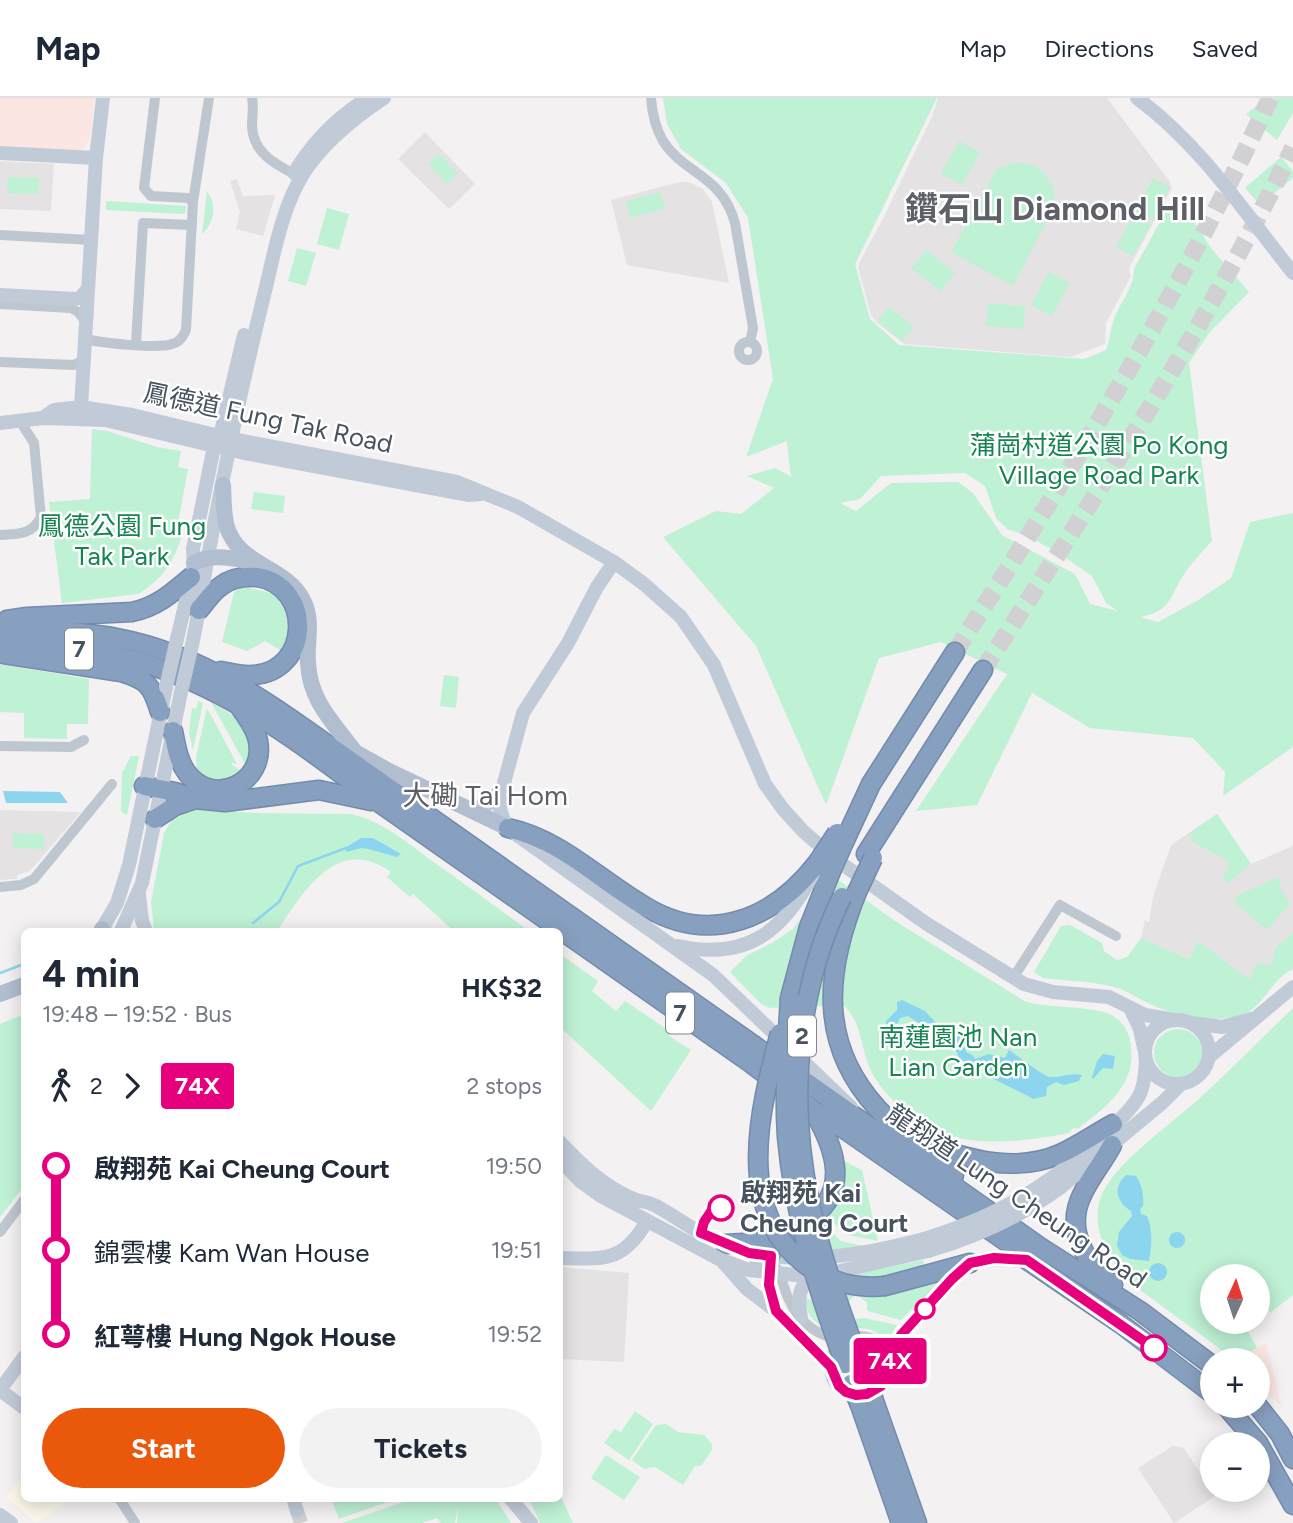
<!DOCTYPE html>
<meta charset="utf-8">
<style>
:root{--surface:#fff;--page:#f2f2f3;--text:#1f2937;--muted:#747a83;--line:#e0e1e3;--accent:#ea580c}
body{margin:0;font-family:Figtree,"Noto Sans TC",sans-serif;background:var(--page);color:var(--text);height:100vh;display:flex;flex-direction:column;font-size:26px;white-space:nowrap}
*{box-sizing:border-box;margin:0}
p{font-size:23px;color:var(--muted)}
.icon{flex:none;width:38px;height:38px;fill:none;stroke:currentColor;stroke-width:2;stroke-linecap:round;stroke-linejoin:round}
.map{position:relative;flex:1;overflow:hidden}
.panel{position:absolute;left:21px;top:830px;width:542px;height:574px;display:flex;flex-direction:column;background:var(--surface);border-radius:10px;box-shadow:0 4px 18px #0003}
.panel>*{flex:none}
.badge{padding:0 14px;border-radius:5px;font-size:24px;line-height:46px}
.needle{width:46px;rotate:3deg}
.controls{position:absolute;left:1200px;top:1166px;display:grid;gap:14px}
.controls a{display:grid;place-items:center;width:70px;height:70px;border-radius:50%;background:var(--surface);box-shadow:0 4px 18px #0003;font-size:35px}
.map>.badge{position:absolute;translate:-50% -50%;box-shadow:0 0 0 4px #fff}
.legs{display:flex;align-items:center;gap:10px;height:77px;padding:0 21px;font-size:23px}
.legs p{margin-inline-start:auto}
.headline{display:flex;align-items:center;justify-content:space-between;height:119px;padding:0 21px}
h1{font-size:38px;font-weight:700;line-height:52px}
.button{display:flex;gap:14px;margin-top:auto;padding:14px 21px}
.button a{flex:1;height:80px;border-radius:42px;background:var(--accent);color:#fff;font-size:28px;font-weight:700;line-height:80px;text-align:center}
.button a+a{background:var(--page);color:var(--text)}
ul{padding:0 21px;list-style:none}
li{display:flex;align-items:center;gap:24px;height:84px;font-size:26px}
li i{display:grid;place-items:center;width:10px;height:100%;margin:0 9px;background:currentColor}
li i::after{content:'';width:18px;height:18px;margin:-9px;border:5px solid;border-radius:50%;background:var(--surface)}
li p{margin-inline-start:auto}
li:first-child i{background:linear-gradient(#0000 50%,currentColor 0)}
li:last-child i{background:linear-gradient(currentColor 50%,#0000 0)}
header{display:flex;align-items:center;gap:42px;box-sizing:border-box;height:98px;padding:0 35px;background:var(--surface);border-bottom:2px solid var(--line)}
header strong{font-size:33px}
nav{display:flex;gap:38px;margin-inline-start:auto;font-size:24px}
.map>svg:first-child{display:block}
</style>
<header>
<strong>Map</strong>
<nav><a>Map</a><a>Directions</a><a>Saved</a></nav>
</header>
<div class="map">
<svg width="1293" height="1425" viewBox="0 0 1293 1425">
<rect width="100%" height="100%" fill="#f3f1f1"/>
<path fill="#fdf8eb" d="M 24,1375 L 24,1400 L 73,1400 L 36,1425 L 6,1399 Z"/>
<g fill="#e4e2e3">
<path d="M 938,0 L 1107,0 L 1170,84 L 1172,90 L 1129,170 L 1131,178 L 1106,225 L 1105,246 L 1070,259 L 904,246 L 876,224 L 871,217 L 858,169 L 860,163 L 883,121 L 933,16 Z"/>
<path d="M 425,34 L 475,86 L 449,111 L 398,61 Z"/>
<path d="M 0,63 L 54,66 L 51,113 L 0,111 Z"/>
<path d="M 237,81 L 243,98 L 275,97 L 263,138 L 236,131 L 240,114 L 230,83 Z"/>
<path d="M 680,84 L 689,84 L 703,91 L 712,104 L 729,185 L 627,167 L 611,102 Z"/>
<path d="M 0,712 L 81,714 L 30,773 L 17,777 L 17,781 L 0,782 Z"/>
<path d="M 1217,716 L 1251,766 L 1293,748 L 1293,871 L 1284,875 L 1272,887 L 1267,896 L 1198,843 L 1189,861 L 1141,840 L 1145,822 L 1149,824 L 1153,799 L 1171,747 Z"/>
<path d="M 560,1169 L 629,1175 L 624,1264 L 560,1261 Z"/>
<path d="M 1173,1348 L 1184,1350 L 1215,1398 L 1174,1425 L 1138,1370 Z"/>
</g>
<g fill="#fce6e2">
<path d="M 0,0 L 95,0 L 90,41 L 83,51 L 76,53 L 0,50 Z"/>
<path d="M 1266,1245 L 1282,1309 L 1258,1285 L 1258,1262 L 1238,1262 Z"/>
</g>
<g fill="#bff1d5" fill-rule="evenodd">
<path d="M 663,0 L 937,0 L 855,166 L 870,221 L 899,247 L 1084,261 L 1106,252 C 1110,242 1110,233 1113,224 C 1119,205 1134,191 1134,171 L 1176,95 L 1211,150 L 1249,194 L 1210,234 L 1189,265 L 1212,443 C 1203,453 1194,462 1187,472 C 1169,496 1174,513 1140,519 L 1158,524 L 1200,501 L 1231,480 L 1250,424 L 1293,415 L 1293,649 L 1223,698 L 1225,674 L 1193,640 L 1090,630 L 1032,595 L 977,707 L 916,713 L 1007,576 L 941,544 L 879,560 L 826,707 L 756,548 L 663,439 L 716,413 L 741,416 L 774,390 L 747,378 L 775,370 L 792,379 L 790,374 L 787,343 L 746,359 L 773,281 L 748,120 L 726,85 L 681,51 L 667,26 ZM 965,375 L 985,388 L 996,420 L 1007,431 L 1028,438 L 1063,458 L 1092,478 L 1106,505 L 1118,513 L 1090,506 L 1075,476 L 1002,437 L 973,395 L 958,384 L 891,385 L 856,413 L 840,405 L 860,401 L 881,378 Z"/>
<path d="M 1267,0 L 1293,0 L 1293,15 L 1277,42 L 1246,16 Z"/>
<path d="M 959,43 L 980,54 L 962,87 L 941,76 Z"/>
<path d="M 439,56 L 458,75 L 447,86 L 428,66 Z"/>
<path d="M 1281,59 L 1293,73 L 1293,80 L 1260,107 L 1245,90 Z"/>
<path d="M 1016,64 L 1033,67 L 1044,75 L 1053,89 L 1055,107 L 1013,188 L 951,154 L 997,71 Z"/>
<path d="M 8,79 L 39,80 L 38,96 L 7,95 Z"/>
<path d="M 1153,80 L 1170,89 L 1153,122 L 1135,113 Z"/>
<path d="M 207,93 C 217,107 215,124 202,136 Z"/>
<path d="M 660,94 L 665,110 L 631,120 L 626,103 Z"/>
<path d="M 106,103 L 186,108 L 185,116 L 106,112 Z"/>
<path d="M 327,110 L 349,116 L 339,152 L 317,146 Z"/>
<path d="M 1133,117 L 1151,126 L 1133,158 L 1116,149 Z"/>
<path d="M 297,150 L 316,155 L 306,188 L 288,183 Z"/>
<path d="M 926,152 L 955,175 L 941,193 L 911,170 Z"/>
<path d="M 1049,174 L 1070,185 L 1052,218 L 1031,207 Z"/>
<path d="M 988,205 L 1025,208 L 1023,231 L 986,228 Z"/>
<path d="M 889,209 L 914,229 L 902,243 L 878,223 Z"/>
<path d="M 92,331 L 107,333 L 157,349 L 181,353 L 178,369 L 188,371 L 177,431 L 183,434 C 175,462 163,481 138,496 L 62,505 L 49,404 L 90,401 Z"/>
<path d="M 254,394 L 285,398 L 283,415 L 251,411 Z"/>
<path d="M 245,487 C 254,493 263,492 272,496 C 293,507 291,536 280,552 L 265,543 L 247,553 L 222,544 L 234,494 Z"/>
<path d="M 0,566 L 89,581 L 88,626 L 67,626 L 67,641 L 24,640 L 24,615 L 0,614 Z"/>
<path d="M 444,577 L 459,579 L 456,610 L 440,608 Z"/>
<path d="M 198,603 L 203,605 L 193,652 L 189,635 L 192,610 L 196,611 Z"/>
<path d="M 211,604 L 239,621 L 252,635 L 249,668 L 244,664 Z"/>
<path d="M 207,610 L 237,666 L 232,665 L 232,667 L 243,674 C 226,687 215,685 197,677 L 196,659 Z"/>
<path d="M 131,658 L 139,658 L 127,717 L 121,714 L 122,675 Z"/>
<path d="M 194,711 L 257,715 L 351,716 C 383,723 409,746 435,765 C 467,788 498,810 529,833 L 454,833 L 413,796 L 410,799 L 387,779 L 391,774 C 336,736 304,794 277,833 L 154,833 L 151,804 L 164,735 L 172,722 Z"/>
<path d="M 1217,716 L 1251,766 L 1228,785 L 1223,780 L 1230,764 L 1189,742 L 1193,739 L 1190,735 Z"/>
<path d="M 13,735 L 44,736 L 44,751 L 13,750 Z"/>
<path d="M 834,779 L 895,823 L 1026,904 C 1051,910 1085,908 1107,915 C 1118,919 1126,928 1129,939 C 1141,983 1108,1008 1077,1031 L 1073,1030 L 1069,1035 C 1034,1042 968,1052 937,1031 L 935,1034 C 907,1015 879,997 867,963 C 859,939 862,928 844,907 L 770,910 L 761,906 L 730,874 L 746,858 L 772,845 L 793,831 L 827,784 Z"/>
<path d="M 1279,779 L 1281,786 L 1279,788 L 1290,806 L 1267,832 L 1235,805 L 1236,798 Z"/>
<path d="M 1070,827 L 1102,845 L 1104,853 L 1117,862 L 1127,859 L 1141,840 L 1189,861 L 1198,843 L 1250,882 L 1257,865 L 1272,867 L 1275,851 L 1293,834 L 1293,871 C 1271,881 1263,910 1242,917 C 1216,925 1187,920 1162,911 C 1147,906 1133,896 1118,890 C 1095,883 1066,883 1043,880 L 1034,874 L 1061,828 Z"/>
<path d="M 560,856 L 598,883 L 592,893 L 616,913 L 625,903 L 671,934 L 669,938 L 691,952 L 651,1013 L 560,929 Z"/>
<path d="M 1293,910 L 1293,1197 L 1270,1215 L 1259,1176 L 1213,1178 L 1213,1223 L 1242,1223 L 1257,1250 L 1235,1262 L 1128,1183 C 1108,1160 1091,1132 1100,1101 C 1112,1066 1173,1025 1201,999 C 1232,970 1262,940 1293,910 Z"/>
<path d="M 24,916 L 24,1088 L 0,1119 L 0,926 Z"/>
<circle cx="1178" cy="955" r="24"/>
<path d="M 844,1063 L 862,1072 L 878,1143 L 848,1137 L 823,1116 L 838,1065 Z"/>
<path d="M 817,1120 L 841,1143 L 868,1149 L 835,1154 L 784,1144 Z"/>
<path d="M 923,1162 L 926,1174 L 944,1178 L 901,1222 L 867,1213 L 867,1205 L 859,1198 L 853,1199 L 846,1206 L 807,1192 L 814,1185 Z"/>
<path d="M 804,1199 L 853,1221 L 864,1220 L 897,1227 L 887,1243 C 881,1238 875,1232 867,1231 C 838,1225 811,1241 804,1199 Z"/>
<path d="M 635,1313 L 653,1326 L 629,1362 L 604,1345 L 614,1331 L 621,1334 Z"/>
<path d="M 666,1326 L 678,1334 L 704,1337 L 712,1346 L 712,1352 L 701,1368 L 695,1368 L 683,1387 L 655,1369 L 644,1371 L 632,1362 L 656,1327 Z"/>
<path d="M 606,1357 L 640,1379 L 624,1402 L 591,1380 Z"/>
<path d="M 560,1397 L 573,1425 L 540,1425 L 529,1400 L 560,1400 Z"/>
<path d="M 331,1400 L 392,1400 L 393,1402 L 339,1421 Z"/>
<path d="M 415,1400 L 495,1400 L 511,1425 L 457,1425 L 458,1409 L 455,1425 L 441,1425 L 437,1420 L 422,1425 L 342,1425 Z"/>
</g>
<g fill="#8cd5ee" fill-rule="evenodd">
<path d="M 3,693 L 60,694 L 68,705 L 6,705 Z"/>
<path d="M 361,740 L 373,740 L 401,756 L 397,759 L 368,751 L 361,750 L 347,754 L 345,750 Z"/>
<path d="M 902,902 L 925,913 L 936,925 L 936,935 L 929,938 L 925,946 L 912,950 L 889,939 L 886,923 L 897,912 L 897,904 ZM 908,918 L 922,927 L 921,935 L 916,943 L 907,943 L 898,937 L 896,928 L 900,920 Z"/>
<path d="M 1009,952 C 1018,958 1043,978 1050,979 C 1062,980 1069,974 1082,977 L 1079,983 L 1064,987 L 1056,984 L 1047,989 L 1046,998 L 1033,1001 C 1016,991 999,985 984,975 L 984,970 L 979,966 L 969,963 L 971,960 L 975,961 L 989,956 L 1005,960 Z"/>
<path d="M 1103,956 L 1115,958 L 1113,971 L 1103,970 L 1093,981 L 1092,979 L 1097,963 Z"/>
<path d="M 1126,1077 L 1136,1078 C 1142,1086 1144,1098 1143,1108 L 1140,1111 L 1141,1116 L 1147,1118 C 1153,1132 1152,1148 1149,1163 L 1130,1161 L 1122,1157 L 1117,1148 L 1119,1134 L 1132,1118 L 1131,1113 C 1117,1104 1112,1090 1126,1077 Z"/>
<circle cx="1177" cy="1142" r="8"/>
<circle cx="1158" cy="1174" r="9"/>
</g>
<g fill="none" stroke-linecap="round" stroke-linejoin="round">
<g stroke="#8cd5ee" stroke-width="2.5">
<path d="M 253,825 L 279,804 L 298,768 L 346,750"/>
<path d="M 0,875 L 24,866"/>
</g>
<path stroke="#8cd5ee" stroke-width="9" d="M 936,935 L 957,942 L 963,958 L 970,961"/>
<path stroke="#d1d1d4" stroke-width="14" stroke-dasharray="14 7" stroke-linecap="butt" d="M 297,1413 L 301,1425"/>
<g stroke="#d1d1d4" stroke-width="18" stroke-dasharray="18 9" stroke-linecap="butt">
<path d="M 955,554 C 1070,374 1181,195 1270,0"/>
<path d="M 983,572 C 1093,402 1204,233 1293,50"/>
</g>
<g stroke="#738bac" stroke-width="21">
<g id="highway">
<path d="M 199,512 C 206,504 212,494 221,488 C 231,480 244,478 257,479 C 314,488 311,574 253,577 C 242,578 231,575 221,573"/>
<path d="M 7,522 L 27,519 L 132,514 C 157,509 172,495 191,479"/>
<path d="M 0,528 C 39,532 78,533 117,540 C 209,557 284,616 359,669 L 1040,1149 L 1140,1213 L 1213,1268"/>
<path d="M 0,546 C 51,548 104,551 153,568 C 237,596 311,652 381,706 L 752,966 L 813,1012 L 834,1024 L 1014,1149 L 1027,1162 L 1121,1226 L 1213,1296"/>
<path d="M 4,556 L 121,574 C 147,582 152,587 160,614"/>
<path d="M 173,633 C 176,648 178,663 187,675 C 213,710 266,685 258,643 C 256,630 247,620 240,609"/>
<path d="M 144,688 L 175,694 L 195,701 L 225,704 L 319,692 L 371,703"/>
<path d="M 155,721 L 175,708 L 195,701"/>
<path d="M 508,730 C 562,742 599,782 646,809 C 711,848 775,820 818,764"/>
<path d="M 845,742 L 871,686 L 955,554"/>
<path d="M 866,756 L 983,572"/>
<path d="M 857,794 C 826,871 817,944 877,1010 C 900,1035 928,1055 954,1077"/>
<path d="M 790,900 L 809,829 L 832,771"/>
<path d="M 922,1045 C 967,1061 1014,1076 1060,1056 C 1078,1048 1095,1036 1113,1026"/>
<path d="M 1112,1047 C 1103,1064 1091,1078 1083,1095 C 1064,1131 1085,1164 1113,1187"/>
<path d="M 725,1146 L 763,1144 L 787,1137"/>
<path d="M 771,1158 C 781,1139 798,1130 814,1117 C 851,1089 832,1045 814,1014"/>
<path d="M 885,1188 L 970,1165"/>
<path d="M 874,1303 L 917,1425"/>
<path d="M 860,1307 L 901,1425"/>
<path d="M 1225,1307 L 1258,1345 L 1293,1407"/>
<path d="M 1257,1307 L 1280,1336 L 1293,1361"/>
</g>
</g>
<g stroke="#bec7d0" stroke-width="10">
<path d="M 155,0 L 144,90 L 151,98 L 188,100 L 193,104"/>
<path d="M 252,0 C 254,10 252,18 252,28 C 253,54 273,65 294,76"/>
<path d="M 651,0 C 652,15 655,29 663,43 C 685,77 722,77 735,125 L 753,230 L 750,244"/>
<path d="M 0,137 L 91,142"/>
<path d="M 0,206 L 71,210 L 78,214 L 86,224"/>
<path d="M 85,241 C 103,245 161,252 175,245 C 181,242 183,238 186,232 L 193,104 L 209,0"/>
<circle cx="748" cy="253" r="9"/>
<path d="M 136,246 L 143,125 L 192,127"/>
<path d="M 0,264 L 74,267 L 83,262"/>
<path d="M 0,437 C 18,436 32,437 41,419 L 34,345 L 20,323"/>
<path d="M 0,648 L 71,649 L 84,642"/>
<path d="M 0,789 L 21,787 L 34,781 L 112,686"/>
<path d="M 1013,880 L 1060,807 L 1116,838"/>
<path d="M 0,1134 L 24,1102"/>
<path d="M 750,1156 L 754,1162 C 759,1163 767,1163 771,1165 C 780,1171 781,1180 784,1189 C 792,1215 811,1238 838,1240"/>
<path d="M 119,1400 L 135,1425"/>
</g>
<g stroke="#c1cbd8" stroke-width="14">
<path d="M 1137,0 C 1200,46 1245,115 1293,175"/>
<path d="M 0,55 L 96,60"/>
<path d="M 294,75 C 312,45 335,21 365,2"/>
<path d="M 0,197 L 75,201 L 80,200 L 88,191"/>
<path d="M 77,316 L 81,309 L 96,60 L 103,0"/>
<path d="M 43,320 L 54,312 L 81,309 L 132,317 L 232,341 L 457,384 L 518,409 L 614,464 L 644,486 L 681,519 L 714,567 L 765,686 L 783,711 L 803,733 L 835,761 L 927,826 L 1024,886 L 1053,894 L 1109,899 L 1145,917 L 1175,922"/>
<path d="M 0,325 L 43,320 L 105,322 L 244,355 L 469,397 L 481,396"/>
<path d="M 177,541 L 194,469 L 193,451 L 214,349 L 220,338 L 244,237"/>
<path d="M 192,547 C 199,516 203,484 209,453 C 225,368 243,282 264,197 C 274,157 281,112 303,76 C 323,45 354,20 384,0"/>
<path d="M 467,710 L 487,707 L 502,690"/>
<path d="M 506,728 L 500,711 L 501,696 L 523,615 L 568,545 L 597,489 L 614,464"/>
<path d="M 517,737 L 713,877 L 851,1009"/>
<path d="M 139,797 L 142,823 L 146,833"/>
<path d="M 106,833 L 102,831 L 117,805 L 129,767 L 166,589"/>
<path d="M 121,833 L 142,785 L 181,594"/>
<path d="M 678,848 C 746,863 783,834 813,776"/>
<path d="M 1130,910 L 1140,931 L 1144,950"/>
<circle cx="1177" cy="954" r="32"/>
<path d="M 1192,925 L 1222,929 L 1251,921"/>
<path d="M 1210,958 L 1293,889"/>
<path d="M 560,1044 C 583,1068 604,1089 636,1102 C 643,1104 649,1104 656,1108 C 673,1117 689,1129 706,1138 C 775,1173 852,1160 924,1141"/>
<path d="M 560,1062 L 580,1083 L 601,1098 L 719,1161 L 749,1172 L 814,1179 L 928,1153"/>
<path d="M 1053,1079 C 1075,1062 1129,1019 1140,996 C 1145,985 1145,975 1146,963"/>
<path d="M 1061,1089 L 1163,1004 L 1181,986"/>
<path d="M 560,1160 C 603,1161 623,1165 647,1123"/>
<path d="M 723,1164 L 747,1191 L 776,1213 L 831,1269"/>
<path d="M 770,1167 L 769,1187 L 776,1213"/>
<path d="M 801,1220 C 798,1204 797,1186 814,1179"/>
<circle cx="860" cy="1269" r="29"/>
<path d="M 889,1266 C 902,1227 938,1192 970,1165"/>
<path d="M 0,1292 L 24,1259"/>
<path d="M 0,1292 L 24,1310"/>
<path d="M 293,1400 L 297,1413"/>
<path d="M 510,1400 L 531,1425"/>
<path d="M 0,1417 L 11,1425"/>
</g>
<g stroke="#b0bed0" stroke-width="16">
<path d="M 223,387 C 224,401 223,416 227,429 C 239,468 286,468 303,502 C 314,523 306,543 308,565 C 310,604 334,625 355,654"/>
<path d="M 194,465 C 212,455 237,460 256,466"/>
<path d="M 346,651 L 355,654 L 389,673 L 508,730"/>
<path d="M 101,833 L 102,831"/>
<path d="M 0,896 L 24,887"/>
<path d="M 970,1165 L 994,1160 L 1027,1162"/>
</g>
<use href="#highway" stroke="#88a0c0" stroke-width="18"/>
<g stroke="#738bac" stroke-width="21" stroke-linecap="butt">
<g id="highway-bridge">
<path d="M 818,764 L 837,735"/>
<path d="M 832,771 L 845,742"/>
<path d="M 857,794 L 873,760"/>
<path d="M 842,799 C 796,892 788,1004 810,1105 C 821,1159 840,1211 859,1263"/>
<path d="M 790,900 C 787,947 784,993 787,1039 C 794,1118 818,1193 845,1266"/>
<path d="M 780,935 C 760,1010 732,1115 809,1169 C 831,1184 858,1191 885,1188"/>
<path d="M 867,1283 L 874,1303"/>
<path d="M 851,1286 L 860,1307"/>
</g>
</g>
<g stroke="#c1cbd8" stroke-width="14">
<path d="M 166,589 L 177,541"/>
<path d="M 181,594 L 192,547"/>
<path d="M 924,1141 C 971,1126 1013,1108 1053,1079"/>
<path d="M 928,1153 C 977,1139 1020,1119 1061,1089"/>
</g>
<use href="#highway-bridge" stroke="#88a0c0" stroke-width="18"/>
</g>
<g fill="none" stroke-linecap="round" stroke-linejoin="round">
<g stroke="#fff" stroke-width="16">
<path id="line-1" d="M 721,1110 L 712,1112 L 704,1124 L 701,1135 L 749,1155 L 771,1158 L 769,1187 L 776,1213 L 831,1269 L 839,1288 L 846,1294 L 856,1297 L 867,1296 L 881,1288 L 887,1277 L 888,1266 L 901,1237 L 952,1181 L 970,1165 L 994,1160 L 1027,1162 L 1154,1250"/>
</g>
<use href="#line-1" stroke="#e6007e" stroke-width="10"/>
</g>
<g fill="#fff" stroke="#e6007e" stroke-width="3.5">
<circle cx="721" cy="1110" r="12"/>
<circle cx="925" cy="1211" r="9"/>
<circle cx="1154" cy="1250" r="12"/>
</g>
<g text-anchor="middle" stroke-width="5" stroke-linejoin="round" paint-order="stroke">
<g fill="#fff" stroke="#7f878f" stroke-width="2">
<rect x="65" y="530.5" width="28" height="41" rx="5"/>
<rect x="666" y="894.5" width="28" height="41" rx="5"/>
<rect x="788" y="917.5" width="28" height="41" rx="5"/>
</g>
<g font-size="24" font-weight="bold" fill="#48535f">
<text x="79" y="559">7</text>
<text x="680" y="923">7</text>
<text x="802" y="946">2</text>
</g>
<g font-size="26" fill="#48535f" stroke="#fff">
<text transform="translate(268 320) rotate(12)" y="9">鳳德道 Fung Tak Road</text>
<text transform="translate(1017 1098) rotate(34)" y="9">龍翔道 Lung Cheung Road</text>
</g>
<g font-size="26" fill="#168352" stroke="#fff">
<text x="1099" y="356">蒲崗村道公園 Po Kong<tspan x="1099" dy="30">Village Road Park</tspan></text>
<text x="122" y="437">鳳德公園 Fung<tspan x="122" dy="30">Tak Park</tspan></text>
<text x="958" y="948">南蓮園池 Nan<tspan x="958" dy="30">Lian Garden</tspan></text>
</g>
<g font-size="26" font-weight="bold" fill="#48535f" stroke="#fff" text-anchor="start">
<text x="740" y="1104">啟翔苑 Kai<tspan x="740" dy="30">Cheung Court</tspan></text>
</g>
<g font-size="28" fill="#5d6066" stroke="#fff">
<text x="485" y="707">大磡 Tai Hom</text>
</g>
<g font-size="33" font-weight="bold" fill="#5d6066" stroke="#fff">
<text x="1055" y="122">鑽石山 Diamond Hill</text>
</g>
</g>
</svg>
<div class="controls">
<a><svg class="needle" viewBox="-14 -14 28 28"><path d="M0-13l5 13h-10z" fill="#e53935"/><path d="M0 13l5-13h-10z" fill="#747a83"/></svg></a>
<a>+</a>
<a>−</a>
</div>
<b class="badge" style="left:890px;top:1263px;background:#e6007e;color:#fff">74X</b>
<section class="panel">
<div class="headline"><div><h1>4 min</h1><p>19:48 – 19:52 · Bus</p></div><b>HK$32</b></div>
<div class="legs"><svg class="icon" aria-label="walk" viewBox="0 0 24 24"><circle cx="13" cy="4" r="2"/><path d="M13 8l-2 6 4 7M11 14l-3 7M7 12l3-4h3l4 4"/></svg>2<svg class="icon" aria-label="forward" viewBox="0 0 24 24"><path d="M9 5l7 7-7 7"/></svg><b class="badge" style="background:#e6007e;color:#fff">74X</b><p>2 stops</p></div>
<ul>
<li><i style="color:#e6007e"></i><b>啟翔苑 Kai Cheung Court</b><p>19:50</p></li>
<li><i style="color:#e6007e"></i><span>錦雲樓 Kam Wan House</span><p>19:51</p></li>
<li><i style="color:#e6007e"></i><b>紅萼樓 Hung Ngok House</b><p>19:52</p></li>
</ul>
<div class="button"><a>Start</a><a>Tickets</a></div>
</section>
</div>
